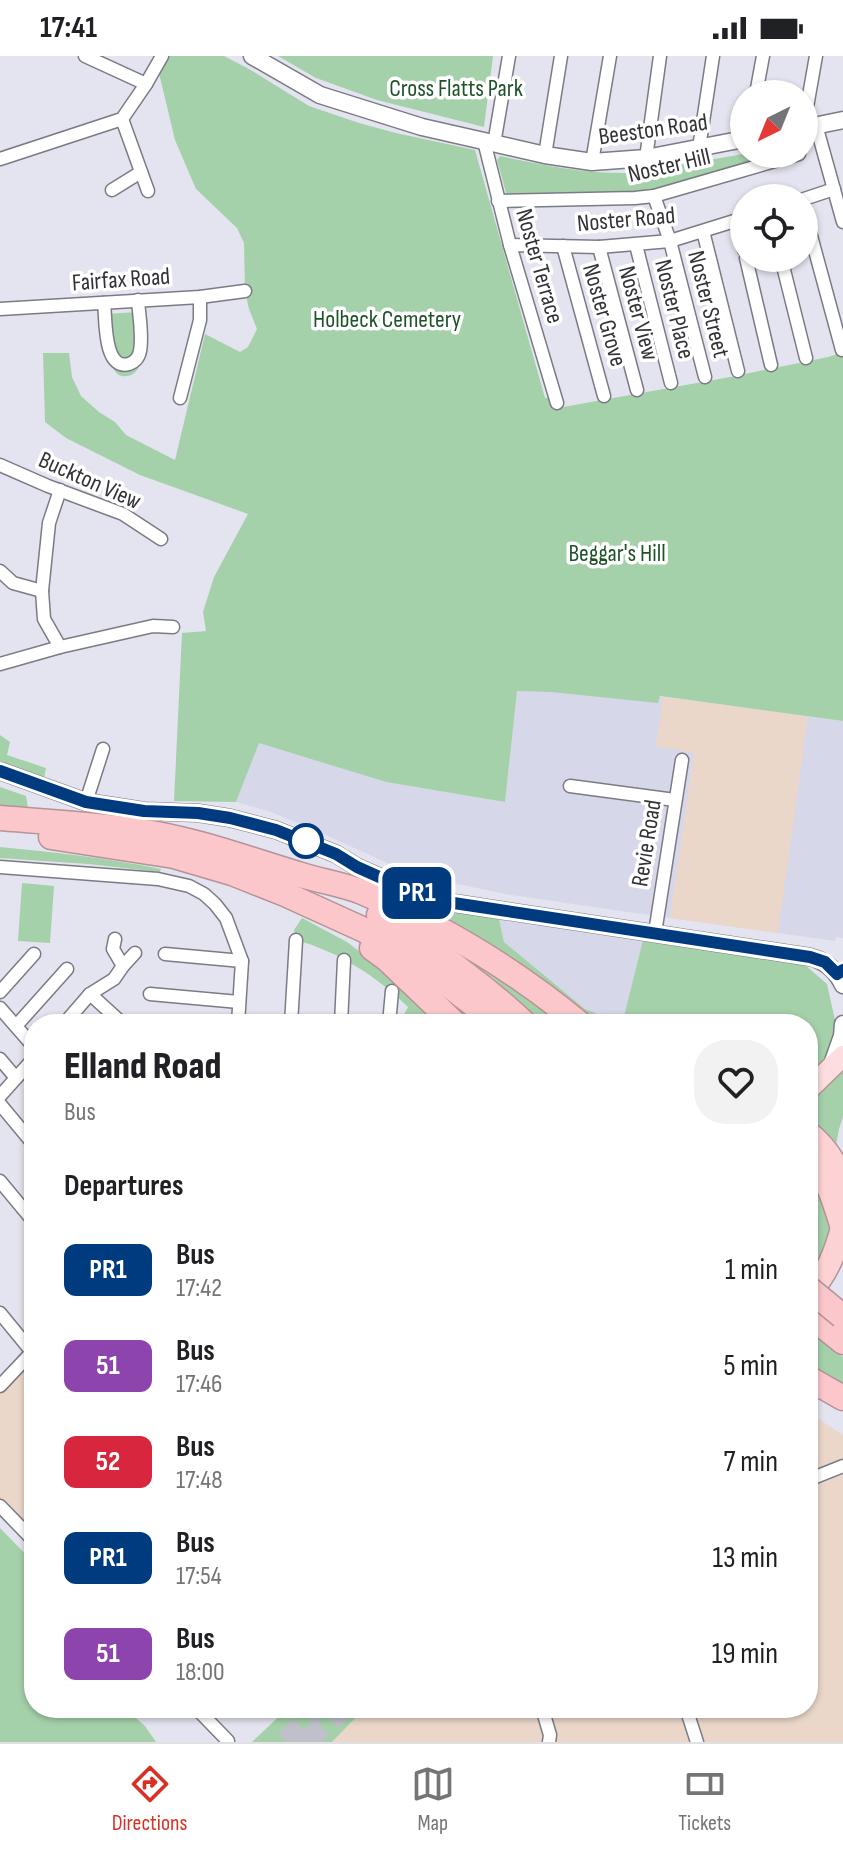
<!DOCTYPE html>
<style>
:root{--surface:#fff;--page:#f2f2f2;--text:#202124;--muted:#757577;--line:#e0e0e0;--accent:#d93025}
body{margin:0;font-family:"Sofia Sans Condensed",sans-serif;background:var(--page);color:var(--text);height:100vh;display:flex;flex-direction:column;font-size:30px;white-space:nowrap}
*{box-sizing:border-box;margin:0}
p{font-size:26px;color:var(--muted)}
.icon{flex:none;width:44px;height:44px;fill:none;stroke:currentColor;stroke-width:2;stroke-linecap:round;stroke-linejoin:round}
.map{position:relative;flex:1;overflow:hidden}
.details{position:absolute;left:24px;top:958px;width:794px;height:704px;display:flex;flex-direction:column;background:var(--surface);border-radius:32px;box-shadow:0 2px 6px #0004}
.details>*{flex:none}
.badge{padding:0 16px;border-radius:12px;font-size:28px;line-height:52px}
.needle{width:52px;rotate:223deg}
.fabs{position:absolute;left:730px;top:24px;display:grid;gap:16px}
.fabs a{display:grid;place-items:center;width:88px;height:88px;border-radius:50%;background:var(--surface);box-shadow:0 2px 6px #0004;font-size:40px}
.map>.badge{position:absolute;translate:-50% -50%;box-shadow:0 0 0 4px #fff}
h2{padding:0 40px;font-size:30px;line-height:72px}
.round{display:grid;place-items:center;flex:none;width:84px;height:84px;border-radius:32px;background:var(--page)}
.summary{display:flex;align-items:center;justify-content:space-between;height:136px;padding:0 40px}
h1{font-size:38px;font-weight:800;line-height:60px}
ul{padding:0;list-style:none}
li{display:flex;align-items:center;gap:24px;height:96px;padding:0 40px}
li div{flex:1}
li b{display:block;font-size:30px}
li em{font-style:normal}
li .badge{min-width:88px;font-weight:700;text-align:center}
.status{display:flex;justify-content:space-between;align-items:center;height:56px;padding:0 40px;background:var(--surface);direction:ltr}
.status svg{height:22px;fill:currentColor}
.dock{display:flex;justify-content:space-around;align-items:center;height:112px;border-top:2px solid var(--line);background:var(--surface);font-size:22px;color:var(--muted)}
.dock a{display:grid;justify-items:center;gap:4px}
.dock .on{color:var(--accent)}
.map>svg:first-child{display:block}
</style>
<div class="status"><b>17:41</b><svg viewBox="0 0 49 12"><path d="M0 12V9h3v3zM5 12V6h3v6zM10 12V3h3v9zM15 12V0h3v12zM26 1h20v11H26zM47 4h2v5h-2z"/></svg></div>
<div class="map">
<svg width="843" height="1686" viewBox="0 0 843 1686">
<rect width="100%" height="100%" fill="#e3e4ef"/>
<g fill="#d7d7ea">
<path d="M 518,622 L 843,665 L 843,882 L 836,881 L 835,885 L 628,856 L 505,838 L 434,823 L 407,816 L 315,774 L 268,755 L 236,746 L 259,686 L 386,726 L 505,746 Z"/>
<path d="M 499,863 L 644,880 L 622,968 L 585,953 L 504,886 Z"/>
</g>
<g fill="#ebd7c9">
<path d="M 663,641 L 808,660 L 778,877 L 670,862 L 694,697 L 656,690 Z"/>
<path d="M 34,1294 L 34,1471 L 27,1478 L 0,1450 L 0,1330 Z"/>
<path d="M 808,1356 L 843,1379 L 843,1686 L 332,1686 L 365,1652 L 808,1652 Z"/>
</g>
<g fill="#a5d1aa">
<path d="M 162,0 L 224,0 L 249,13 L 309,50 L 359,67 L 396,77 L 475,94 L 545,342 L 549,342 L 552,353 L 730,321 L 828,301 L 843,296 L 843,665 L 660,640 L 658,647 L 551,636 L 517,635 L 505,746 L 386,726 L 259,687 L 236,746 L 174,745 L 182,577 L 206,575 L 203,556 L 214,521 L 248,458 L 140,419 L 66,382 L 45,366 L 43,297 L 69,297 L 72,321 L 81,340 L 99,356 L 115,366 L 126,379 L 175,404 L 205,278 L 240,296 L 248,291 L 257,273 L 249,253 L 245,235 L 244,187 L 237,172 L 196,133 L 175,84 L 157,9 Z"/>
<path d="M 278,0 L 493,0 L 484,71 L 377,44 L 316,22 Z"/>
<path d="M 744,98 L 782,98 L 662,135 L 507,140 L 497,104 L 500,100 C 544,109 586,118 631,117 Z"/>
<path d="M 137,256 L 140,307 C 138,314 135,319 127,320 C 104,324 108,273 107,258 Z"/>
<path d="M 0,679 L 10,686 L 7,699 L 46,712 L 44,722 L 0,705 Z"/>
<path d="M 0,731 L 26,740 L 29,758 L 0,755 Z"/>
<path d="M 0,791 C 53,796 107,802 161,813 L 160,816 L 88,808 L 0,802 Z"/>
<path d="M 22,827 L 54,830 L 50,887 L 18,885 Z"/>
<path d="M 392,837 C 427,851 462,858 499,863 L 504,886 L 585,953 L 622,968 L 644,880 L 805,909 L 827,928 L 837,973 L 832,997 L 808,1025 L 808,968 L 601,968 Z"/>
<path d="M 302,862 L 347,886 L 391,919 L 443,968 L 399,968 L 408,951 C 378,921 337,895 296,884 L 294,874 Z"/>
<path d="M 433,878 L 569,968 L 544,968 L 492,921 Z"/>
<path d="M 843,1012 L 843,1061 L 839,1073 L 835,1095 L 808,1067 L 808,1041 Z"/>
<path d="M 808,1115 C 819,1137 835,1162 831,1188 C 829,1199 818,1211 813,1221 L 808,1217 Z"/>
<path d="M 808,1275 L 843,1301 L 843,1330 L 808,1310 Z"/>
<path d="M 0,1472 L 34,1507 L 34,1652 L 124,1652 L 145,1670 L 156,1686 L 0,1686 Z"/>
<path d="M 288,1652 L 365,1652 L 332,1686 L 252,1686 Z"/>
</g>
<g fill="none" stroke-linecap="round" stroke-linejoin="round">
<g stroke="#c0c0ca" stroke-width="22" stroke-dasharray="22 11" stroke-linecap="butt">
<path d="M 285,1686 L 314,1659"/>
<path d="M 306,1686 L 343,1652"/>
</g>
<g stroke="#7b7b85" stroke-width="15">
<g id="minor">
<path d="M 85,0 L 146,28"/>
<path d="M 756,38 L 763,0"/>
<path d="M 122,63 L 148,135"/>
<path d="M 804,68 L 816,0"/>
<path d="M 816,69 L 843,166"/>
<path d="M 484,85 L 510,189 L 557,347"/>
<path d="M 494,88 L 509,0"/>
<path d="M 699,92 L 713,0"/>
<path d="M 545,99 L 561,0"/>
<path d="M 646,102 L 660,0"/>
<path d="M 0,103 L 122,63 L 146,28 L 162,0"/>
<path d="M 592,106 L 610,0"/>
<path d="M 112,134 L 141,116"/>
<path d="M 654,140 L 670,185 L 705,321"/>
<path d="M 804,143 L 834,133"/>
<path d="M 498,145 L 635,142 L 654,140 L 799,98"/>
<path d="M 804,154 L 842,294"/>
<path d="M 737,164 L 744,194"/>
<path d="M 703,175 L 738,315"/>
<path d="M 510,189 L 599,191 L 670,185 L 744,162"/>
<path d="M 636,189 L 671,327"/>
<path d="M 563,190 L 604,340"/>
<path d="M 599,191 L 637,334"/>
<path d="M 746,202 L 771,309"/>
<path d="M 781,202 L 806,302"/>
<path d="M 104,247 C 106,262 103,315 129,308 C 135,306 139,301 140,295 C 143,279 139,260 138,244"/>
<path d="M 0,253 L 200,241 L 245,235"/>
<path d="M 180,342 L 200,264 L 200,241"/>
<path d="M 0,409 L 48,430 L 123,458 L 161,483"/>
<path d="M 60,434 L 49,467 L 42,535 L 44,563 L 60,591"/>
<path d="M 0,515 L 13,527 L 42,535"/>
<path d="M 0,608 L 60,591 L 153,570 L 173,571"/>
<path d="M 570,730 L 675,744"/>
<path d="M 86,746 L 103,693"/>
<path d="M 0,811 L 158,823 L 189,830 L 204,838 L 215,848 L 226,862 L 242,905 L 238,968"/>
<path d="M 655,877 L 682,704"/>
<path d="M 165,898 L 242,905"/>
<path d="M 123,910 L 135,897"/>
<path d="M 0,936 L 34,898"/>
<path d="M 90,938 L 123,968"/>
<path d="M 150,938 L 239,946"/>
<path d="M 0,952 L 34,991"/>
<path d="M 64,968 L 90,938 L 114,923 L 123,910 L 113,893 L 115,883"/>
<path d="M 291,968 L 296,884"/>
<path d="M 341,968 L 344,904"/>
<path d="M 389,968 L 392,935"/>
<path d="M 16,970 L 67,913"/>
<path d="M 0,1003 L 16,1022"/>
<path d="M 0,1040 L 34,1002"/>
<path d="M 0,1048 L 34,1089"/>
<path d="M 0,1125 L 34,1166"/>
<path d="M 0,1257 L 32,1296"/>
<path d="M 0,1330 L 34,1294"/>
<path d="M 808,1424 L 843,1410"/>
<path d="M 0,1450 L 34,1485"/>
<path d="M 196,1652 L 228,1685"/>
<path d="M 542,1652 L 550,1679 L 549,1686"/>
<path d="M 686,1652 L 697,1686"/>
</g>
</g>
<g stroke="#7b7b85" stroke-width="19">
<g id="tertiary">
<path d="M 252,0 L 320,39 L 422,71 L 545,99 L 592,106 L 646,102 L 744,83"/>
<path d="M 804,72 L 843,64"/>
<path d="M 0,715 L 86,746 L 144,755 L 198,757 L 230,762 L 276,774 L 336,798 L 357,811 L 413,836 L 447,846 L 810,901 C 826,905 836,914 843,929"/>
<path d="M 831,1011 L 842,980 L 843,968"/>
</g>
</g>
<g stroke="#b59397" stroke-width="23">
<path id="primary" d="M 808,1034 L 843,1000"/>
</g>
<g stroke="#b59397" stroke-width="25">
<g id="trunk">
<path d="M 808,1076 C 826,1091 840,1109 843,1133"/>
<path d="M 808,1101 C 827,1120 834,1147 842,1172"/>
<path d="M 808,1239 C 827,1218 836,1196 843,1168"/>
</g>
</g>
<g stroke="#b59397" stroke-width="27">
<g id="motorway">
<path d="M 0,762 C 46,766 94,768 139,775 C 195,783 245,802 298,818 C 319,825 342,828 362,836 C 440,869 515,914 580,968"/>
<path d="M 51,781 L 174,800 L 232,817 L 285,838 L 362,873 L 408,898 L 499,968"/>
<path d="M 379,859 L 392,866 C 438,897 484,929 525,968"/>
<path d="M 372,892 L 387,903 L 455,968"/>
<path d="M 808,1258 L 843,1286"/>
<path d="M 808,1322 L 843,1342"/>
</g>
</g>
<use href="#minor" stroke="#fff" stroke-width="12"/>
<use href="#tertiary" stroke="#fff" stroke-width="16"/>
<use href="#primary" stroke="#fddddf" stroke-width="20"/>
<use href="#trunk" stroke="#fcd2d4" stroke-width="22"/>
<use href="#motorway" stroke="#fbc7ca" stroke-width="24"/>
<g stroke="#b59397" stroke-width="27" stroke-linecap="butt">
<path id="motorway-bridge" d="M 808,1232 L 842,1260"/>
</g>
<use href="#motorway-bridge" stroke="#fbc7ca" stroke-width="24"/>
</g>
<g fill="none" stroke-linecap="round" stroke-linejoin="round">
<g stroke="#fff" stroke-width="18">
<path id="line" d="M 0,715 L 86,746 L 144,755 L 198,757 L 230,762 L 276,774 L 336,798 L 357,811 L 413,836 L 447,846 L 810,901 L 825,906 L 837,918 L 843,914"/>
</g>
<use href="#line" stroke="#003b80" stroke-width="12"/>
</g>
<circle fill="#fff" stroke="#003b80" stroke-width="4" cx="306" cy="785" r="16"/>
<g text-anchor="middle" stroke-width="7" stroke-linejoin="round" paint-order="stroke">
<g font-size="24" fill="#1e5229" stroke="#fff">
<text x="456" y="40">Cross Flatts Park</text>
<text x="387" y="271">Holbeck Cemetery</text>
<text x="617" y="505">Beggar's Hill</text>
</g>
<g font-size="24" fill="#323237" stroke="#fff">
<text transform="translate(653 73) rotate(-8)" y="8">Beeston Road</text>
<text transform="translate(669 109) rotate(-13)" y="8">Noster Hill</text>
<text transform="translate(626 163) rotate(-5)" y="8">Noster Road</text>
<text transform="translate(540 210) rotate(74)" y="8">Noster Terrace</text>
<text transform="translate(121 223) rotate(-4)" y="8">Fairfax Road</text>
<text transform="translate(709 248) rotate(76)" y="8">Noster Street</text>
<text transform="translate(675 253) rotate(76)" y="8">Noster Place</text>
<text transform="translate(639 257) rotate(75)" y="8">Noster View</text>
<text transform="translate(605 259) rotate(74)" y="8">Noster Grove</text>
<text transform="translate(90 424) rotate(24)" y="8">Buckton View</text>
<text transform="translate(646 787) rotate(-81)" y="8">Revie Road</text>
</g>
</g>
</svg>
<div class="fabs">
<a><svg class="needle" viewBox="-14 -14 28 28"><path d="M0-13l5 13h-10z" fill="#e53935"/><path d="M0 13l5-13h-10z" fill="#757577"/></svg></a>
<a><svg class="icon" aria-label="locate" viewBox="0 0 24 24"><circle cx="12" cy="12" r="6"/><path d="M12 2v4M12 18v4M2 12h4M18 12h4"/></svg></a>
</div>
<b class="badge" style="left:417px;top:837px;background:#003b80;color:#fff">PR1</b>
<section class="details">
<div class="summary"><div><h1>Elland Road</h1><p>Bus</p></div><a class="round"><svg class="icon" aria-label="heart" viewBox="0 0 24 24"><path d="M12 20l-8-8c-3-5 5-10 8-4 3-6 11-1 8 4z"/></svg></a></div>
<h2>Departures</h2>
<ul>
<li><span class="badge" style="background:#003b80;color:#fff">PR1</span><div><b>Bus</b><p>17:42</p></div><em>1 min</em></li>
<li><span class="badge" style="background:#8e44ad;color:#fff">51</span><div><b>Bus</b><p>17:46</p></div><em>5 min</em></li>
<li><span class="badge" style="background:#d7263d;color:#fff">52</span><div><b>Bus</b><p>17:48</p></div><em>7 min</em></li>
<li><span class="badge" style="background:#003b80;color:#fff">PR1</span><div><b>Bus</b><p>17:54</p></div><em>13 min</em></li>
<li><span class="badge" style="background:#8e44ad;color:#fff">51</span><div><b>Bus</b><p>18:00</p></div><em>19 min</em></li>
</ul>
</section>
</div>
<nav class="dock">
<a class="on"><svg class="icon" aria-label="directions" viewBox="0 0 24 24"><path d="M12 3l9 9-9 9-9-9zM9 14v-3h6M13 9l2 2-2 2"/></svg>Directions</a>
<a><svg class="icon" aria-label="map" viewBox="0 0 24 24"><path d="M3 6l6-2 6 2 6-2v14l-6 2-6-2-6 2zM9 4v14M15 6v14"/></svg>Map</a>
<a><svg class="icon" aria-label="tickets" viewBox="0 0 24 24"><path d="M3 7h18v10H3zM15 7v10"/></svg>Tickets</a>
</nav>
